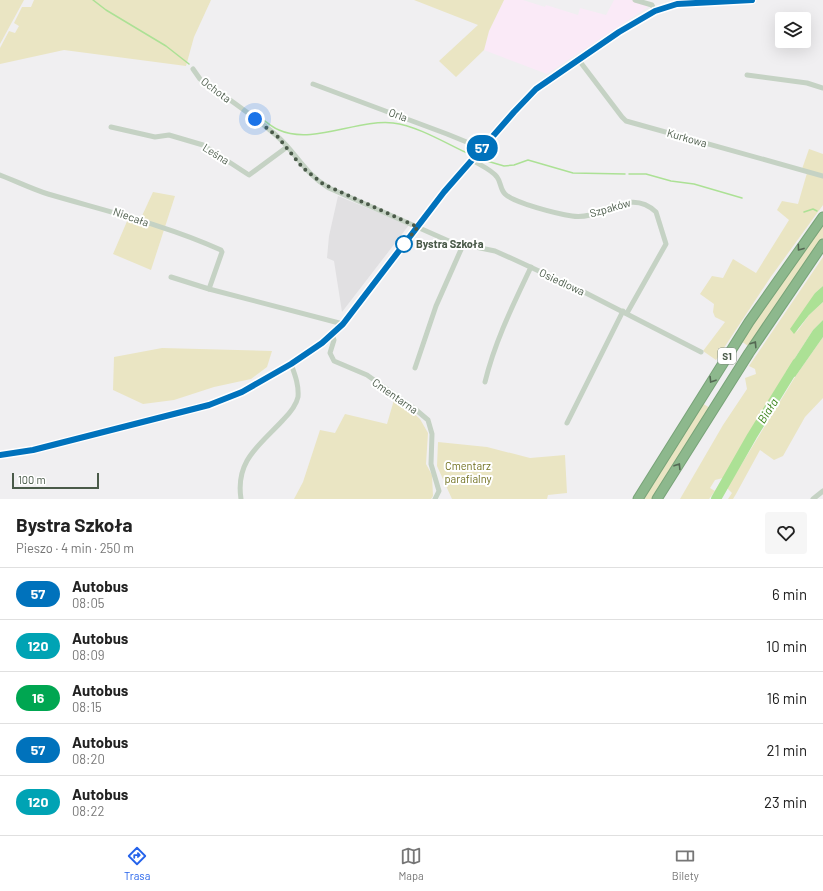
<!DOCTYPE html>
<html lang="pl">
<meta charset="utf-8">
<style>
:root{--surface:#fff;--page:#f6f6f6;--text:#222;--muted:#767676;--line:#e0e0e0;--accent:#2563eb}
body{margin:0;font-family:Barlow,sans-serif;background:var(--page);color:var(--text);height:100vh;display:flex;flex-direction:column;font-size:15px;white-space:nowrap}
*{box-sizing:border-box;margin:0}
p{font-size:13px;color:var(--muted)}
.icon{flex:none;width:22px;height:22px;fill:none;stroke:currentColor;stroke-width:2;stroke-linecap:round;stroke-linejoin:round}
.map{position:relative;height:499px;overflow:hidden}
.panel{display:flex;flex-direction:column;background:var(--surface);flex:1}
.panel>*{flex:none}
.badge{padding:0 8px;border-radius:13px;font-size:14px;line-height:26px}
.tools{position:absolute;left:775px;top:12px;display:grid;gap:8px}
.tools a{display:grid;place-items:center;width:36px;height:36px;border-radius:4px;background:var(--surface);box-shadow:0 4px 16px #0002;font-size:20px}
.scale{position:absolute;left:12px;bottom:10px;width:87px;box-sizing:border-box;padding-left:4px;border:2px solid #4a5a49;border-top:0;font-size:11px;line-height:14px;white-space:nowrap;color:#4a5a49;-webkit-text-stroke:3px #fff;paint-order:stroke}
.you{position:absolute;width:20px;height:20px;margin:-10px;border:3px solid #fff;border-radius:50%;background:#1a73e8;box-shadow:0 0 0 6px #1a73e833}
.map>.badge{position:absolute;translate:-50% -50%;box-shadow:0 0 0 2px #fff}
.round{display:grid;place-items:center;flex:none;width:42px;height:42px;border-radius:4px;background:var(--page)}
.overview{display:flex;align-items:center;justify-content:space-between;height:68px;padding:0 16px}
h1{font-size:19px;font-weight:700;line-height:30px}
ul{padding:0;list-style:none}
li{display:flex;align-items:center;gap:12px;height:52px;padding:0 16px;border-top:1px solid var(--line)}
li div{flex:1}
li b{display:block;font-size:15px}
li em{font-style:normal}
li .badge{min-width:44px;font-weight:700;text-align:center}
.tabs{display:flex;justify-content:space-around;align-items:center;height:56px;border-top:1px solid var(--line);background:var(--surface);font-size:11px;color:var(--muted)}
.tabs a{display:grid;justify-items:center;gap:2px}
.tabs .active{color:var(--accent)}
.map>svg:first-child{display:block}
</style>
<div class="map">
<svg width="823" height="499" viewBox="0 0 823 499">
<rect width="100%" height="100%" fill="#f0eff1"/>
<path fill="#faeaf7" d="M 504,0 L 523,0 L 545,7 L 546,5 L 578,15 L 580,8 L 606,15 L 614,0 L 630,0 L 647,4 L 648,7 L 547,74 L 484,50 L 489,31 Z"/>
<path fill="#e1e0e2" d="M 338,196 L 409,225 L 342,312 L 334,261 L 327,258 L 329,236 Z"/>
<g fill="#eae5c3">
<path d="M 0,0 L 24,0 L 0,44 Z"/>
<path d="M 34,0 L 211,0 L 194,37 L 186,66 L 64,50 L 0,64 L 0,48 L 9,31 L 15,33 L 19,26 L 14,23 L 22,7 L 31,7 Z"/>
<path d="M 414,0 L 504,0 L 489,31 L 484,50 L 456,77 L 439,61 L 478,25 Z"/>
<path d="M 809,149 L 823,154 L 823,174 L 802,169 Z"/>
<path d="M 807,173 L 823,178 L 823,205 L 770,278 L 716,360 L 703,351 L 725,322 L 715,317 L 713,312 L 714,304 L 700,294 L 712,276 L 723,278 L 733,259 L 756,273 L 789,220 L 777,210 L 782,201 L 798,204 Z"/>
<path d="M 153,192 L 175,196 L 151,270 L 113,254 L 128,219 L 141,218 Z"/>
<path d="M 823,223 L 823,238 L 748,346 L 741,341 Z"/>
<path d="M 823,257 L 823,286 L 815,293 L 796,333 L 809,315 L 823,302 L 823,320 L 813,330 L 786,372 L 723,478 L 715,480 L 710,488 L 715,491 L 709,499 L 680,499 L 723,425 L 747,389 L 745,378 L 756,374 L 755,369 L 749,366 Z"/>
<path d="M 823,337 L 823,398 L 805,417 L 783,456 L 774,460 L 760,450 L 736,494 L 733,499 L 728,499 L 732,493 L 727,488 L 795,377 Z"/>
<path d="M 162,348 L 272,351 L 267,367 L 251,379 L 214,387 L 174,400 L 143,404 L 113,390 L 114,357 Z"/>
<path d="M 394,400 L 408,408 L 420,419 L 428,433 L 426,464 L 432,475 L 433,496 L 431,499 L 294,499 L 303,482 L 320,430 L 335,433 L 345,414 L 387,424 Z"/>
<path d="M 702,403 L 710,408 L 653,499 L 642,499 Z"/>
<path d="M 438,442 L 487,447 L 530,458 L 565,455 L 567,493 L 548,495 L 547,499 L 452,499 L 437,466 Z"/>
</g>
<g fill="#ace195">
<path d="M 823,286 L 823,302 L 809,315 L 794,334 L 790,329 L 815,293 Z"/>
<path d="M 823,320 L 823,337 L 795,377 L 786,372 L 813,330 Z"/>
</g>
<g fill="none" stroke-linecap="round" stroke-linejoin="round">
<g stroke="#ace195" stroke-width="1.5">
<path d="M 93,0 L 106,10 L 166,46 L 189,64"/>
<path d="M 254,112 C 262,118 269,126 279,130 C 312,145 358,119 393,123 C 418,126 447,144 469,154"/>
<path d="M 487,161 L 504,166 L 514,165 L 528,160 L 573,173 L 625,174"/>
<path d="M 629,174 L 646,174 L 671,181 L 694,184 L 742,198"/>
<path d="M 804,212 L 813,209 L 817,211"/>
</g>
<path stroke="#ace195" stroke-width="10" d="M 716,499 L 752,436 L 797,363"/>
<g stroke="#78a378" stroke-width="11">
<g id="motorway">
<path d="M 638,499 L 749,322 L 823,217"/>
<path d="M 657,499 L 749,353 L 823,244"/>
</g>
</g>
<g stroke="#c5d2c4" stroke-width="5">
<path d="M 635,0 L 652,5 L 655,11"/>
<path d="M 578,59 L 622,117 L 626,121 L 823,176"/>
<path d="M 193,69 L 200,79 C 226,97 253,115 277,136 C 297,154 304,173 329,188 L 451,242 L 495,251 L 513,259 L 582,291 L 701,352"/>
<path d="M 747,75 L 807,83 L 823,88"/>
<path d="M 313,84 L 447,134 L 474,145 L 481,150"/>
<path d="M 111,127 L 155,137 L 169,135 L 203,145 L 249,175 L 287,147"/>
<path d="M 472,160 C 480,165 492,170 497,177 C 501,182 500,189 505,194 C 514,203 558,214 572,216 C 603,221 628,186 656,212 L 666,244 L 627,313"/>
<path d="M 0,175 C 16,181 32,189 48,194 C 106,211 166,225 221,250 L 222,252 L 209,289 L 343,324"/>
<path d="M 171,277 L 209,289"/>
<path d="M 332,335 L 334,340 L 330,353 L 334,361 L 367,375 L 415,409 L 428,420 L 432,434 L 431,464 L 439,491 L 435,499"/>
<path d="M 415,368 L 436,306 L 463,245"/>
<path d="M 485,382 C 495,341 513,305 531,267"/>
<path d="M 567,423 L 623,311"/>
<path d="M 241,499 C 235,460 260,445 283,420 C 290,413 296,406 298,397 C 299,385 295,375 291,364"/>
<path d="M 813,499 L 823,491"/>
</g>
<path stroke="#c4d5c4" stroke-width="7" d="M 0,455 L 33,450 L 209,405 L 242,392 L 291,364 L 322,343 L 343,324 L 444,192 L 514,112 L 536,89 L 619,32 L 655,11 L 677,4 L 751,0"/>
<use href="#motorway" stroke="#8db88d" stroke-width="9"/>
</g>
<defs><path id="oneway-chevron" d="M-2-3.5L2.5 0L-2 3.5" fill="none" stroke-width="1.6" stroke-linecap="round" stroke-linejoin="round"/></defs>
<g stroke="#546853">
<use href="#oneway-chevron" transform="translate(800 248) rotate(126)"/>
<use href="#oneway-chevron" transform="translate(754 344) rotate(-57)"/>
<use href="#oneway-chevron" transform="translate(712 380) rotate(122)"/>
<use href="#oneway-chevron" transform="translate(678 466) rotate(-58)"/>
</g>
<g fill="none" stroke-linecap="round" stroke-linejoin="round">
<g stroke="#fff" stroke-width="9">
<path id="line" d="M 0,455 L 33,450 L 209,405 L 242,392 L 291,364 L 322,343 L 343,324 L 444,192 L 514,112 L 536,89 L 619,32 L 655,11 L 677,4 L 752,0"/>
</g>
<use href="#line" stroke="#0072bc" stroke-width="6"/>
<path stroke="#4a5a49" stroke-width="4" stroke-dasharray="0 7.2" d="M 255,119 L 277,136 L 303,168 L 323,184 L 418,227 L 404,244"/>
</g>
<circle fill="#fff" stroke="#0072bc" stroke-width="2" cx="404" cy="244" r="8"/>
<g text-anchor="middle" stroke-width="4" stroke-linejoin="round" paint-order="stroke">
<rect fill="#fff" stroke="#808c80" stroke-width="1" x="718" y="348" width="18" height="16" rx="3"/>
<g font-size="10" font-weight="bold" fill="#4a5a49">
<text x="727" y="360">S1</text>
</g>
<g font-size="11" fill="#4a5a49" stroke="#fff">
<text transform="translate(216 90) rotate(37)" y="4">Ochota</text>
<text transform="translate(398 115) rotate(20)" y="4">Orla</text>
<text transform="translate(687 138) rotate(16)" y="4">Kurkowa</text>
<text transform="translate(216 154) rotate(32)" y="4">Leśna</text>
<text transform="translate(610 208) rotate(-16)" y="4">Szpaków</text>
<text transform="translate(131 217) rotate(19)" y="4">Niecała</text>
<text transform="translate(562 282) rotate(25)" y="4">Osiedlowa</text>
<text transform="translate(395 396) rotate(35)" y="4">Cmentarna</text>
</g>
<g font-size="11" font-weight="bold" fill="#4a5a49" stroke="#fff" text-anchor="start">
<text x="416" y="248">Bystra Szkoła</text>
</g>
<g font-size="11" fill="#737222" stroke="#fff">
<text x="468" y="470">Cmentarz<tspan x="468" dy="13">parafialny</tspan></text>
</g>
<g font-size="12" font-style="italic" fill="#3c851c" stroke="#fff">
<text transform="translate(768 411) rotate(-57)" y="4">Biała</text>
</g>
</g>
</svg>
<div class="tools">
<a><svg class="icon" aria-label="layers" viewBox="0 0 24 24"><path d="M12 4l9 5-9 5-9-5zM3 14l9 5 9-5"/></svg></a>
</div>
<div class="scale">100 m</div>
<div class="you" style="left:255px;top:119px"></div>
<b class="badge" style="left:482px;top:148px;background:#0072bc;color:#fff">57</b>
</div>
<section class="panel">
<div class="overview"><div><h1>Bystra Szkoła</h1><p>Pieszo · 4 min · 250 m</p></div><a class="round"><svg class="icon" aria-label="heart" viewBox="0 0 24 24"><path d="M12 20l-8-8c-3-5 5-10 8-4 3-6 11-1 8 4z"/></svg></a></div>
<ul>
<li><span class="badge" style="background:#0072bc;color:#fff">57</span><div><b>Autobus</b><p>08:05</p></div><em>6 min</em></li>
<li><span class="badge" style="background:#00a3b4;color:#fff">120</span><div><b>Autobus</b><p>08:09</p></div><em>10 min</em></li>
<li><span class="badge" style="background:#00a651;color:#fff">16</span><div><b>Autobus</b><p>08:15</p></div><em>16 min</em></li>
<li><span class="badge" style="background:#0072bc;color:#fff">57</span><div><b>Autobus</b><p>08:20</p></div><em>21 min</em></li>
<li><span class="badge" style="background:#00a3b4;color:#fff">120</span><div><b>Autobus</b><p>08:22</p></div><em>23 min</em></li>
</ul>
</section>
<nav class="tabs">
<a class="active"><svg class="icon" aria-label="directions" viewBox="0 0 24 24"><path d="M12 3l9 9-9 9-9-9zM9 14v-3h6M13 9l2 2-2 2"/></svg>Trasa</a>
<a><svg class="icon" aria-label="map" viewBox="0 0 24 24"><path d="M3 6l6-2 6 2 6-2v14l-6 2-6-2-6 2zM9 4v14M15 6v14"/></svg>Mapa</a>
<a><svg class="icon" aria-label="tickets" viewBox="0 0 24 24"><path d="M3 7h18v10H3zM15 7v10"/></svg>Bilety</a>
</nav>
